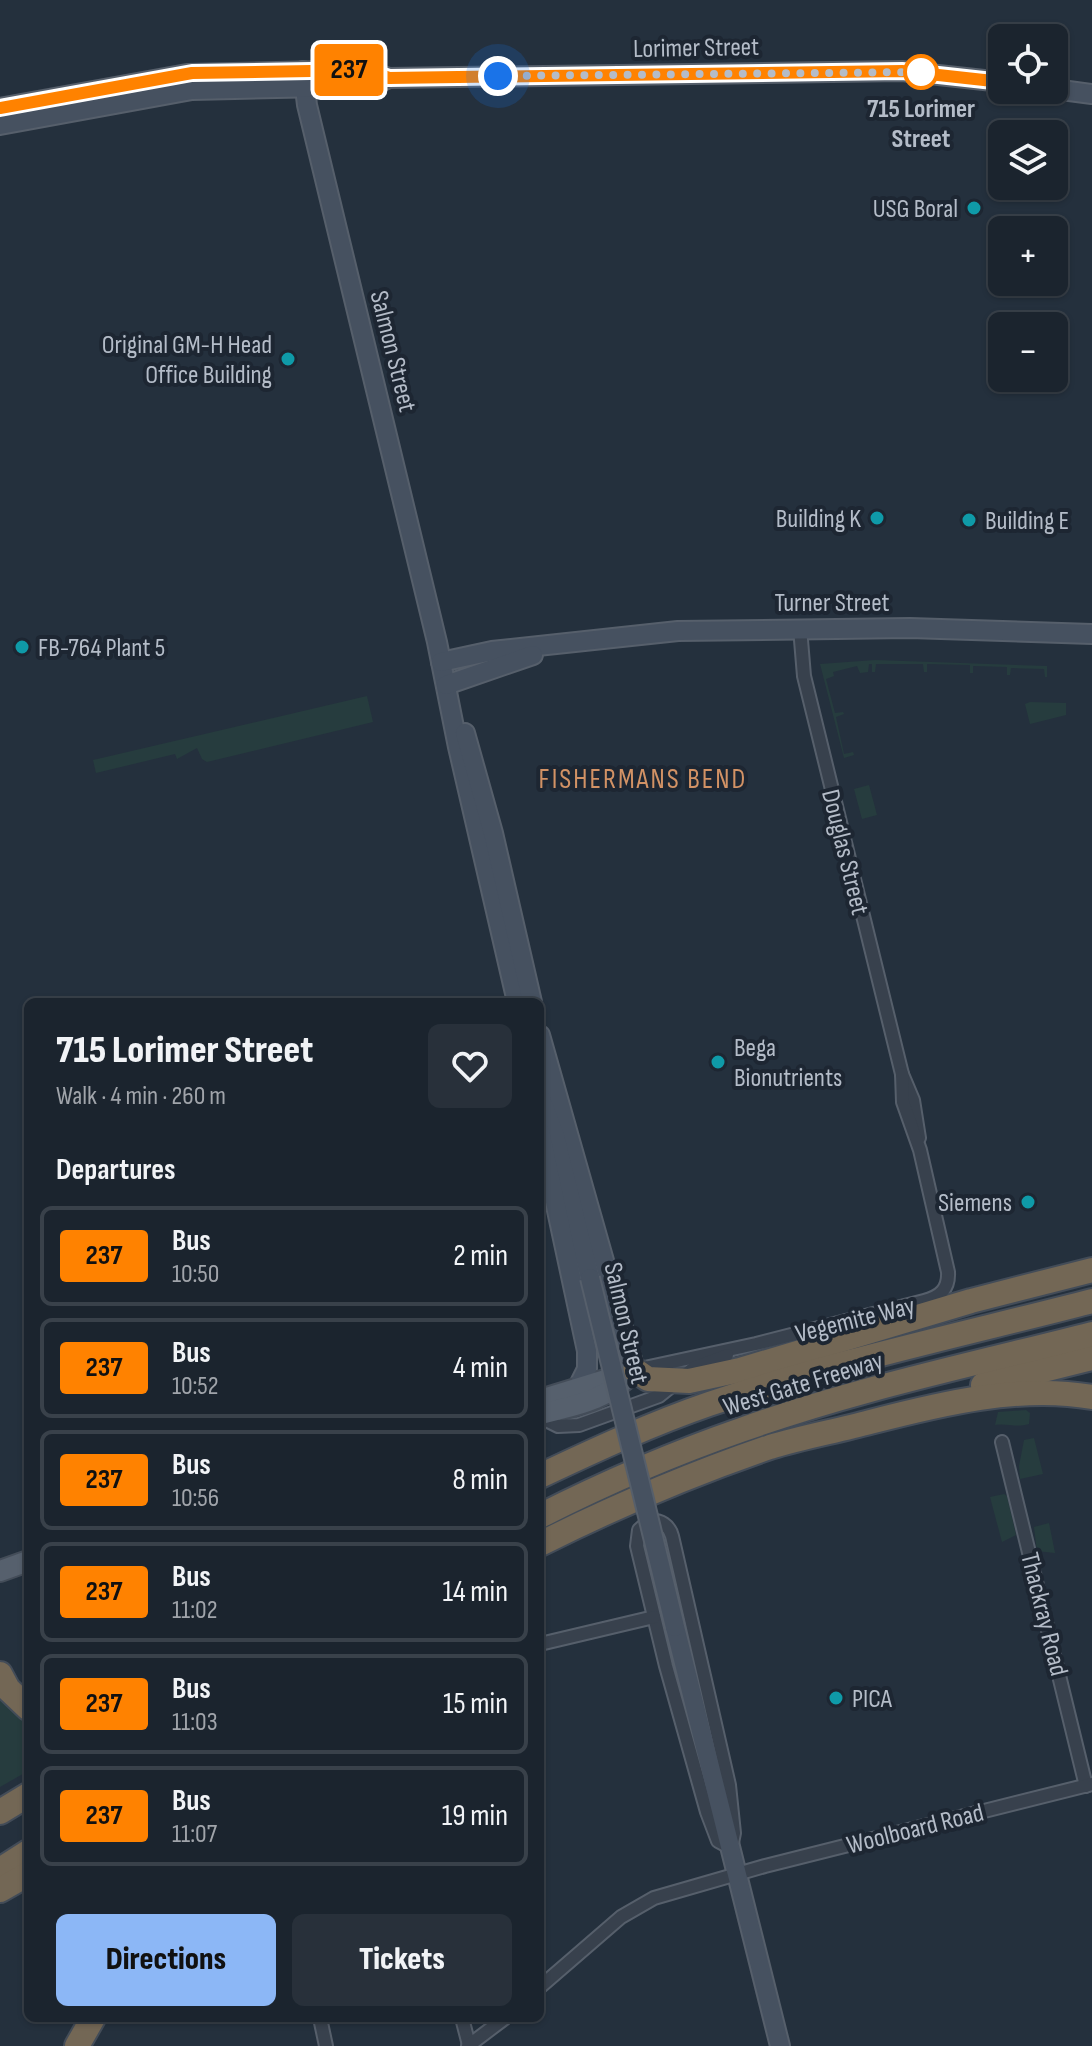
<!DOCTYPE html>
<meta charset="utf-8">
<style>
:root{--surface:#1b242e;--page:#28303a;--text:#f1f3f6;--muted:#a0a4aa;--line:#39414a;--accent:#8cb7f6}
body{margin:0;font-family:"Sofia Sans Condensed",sans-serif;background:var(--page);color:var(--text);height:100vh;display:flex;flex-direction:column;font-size:30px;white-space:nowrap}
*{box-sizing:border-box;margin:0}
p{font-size:26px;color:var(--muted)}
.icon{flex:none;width:44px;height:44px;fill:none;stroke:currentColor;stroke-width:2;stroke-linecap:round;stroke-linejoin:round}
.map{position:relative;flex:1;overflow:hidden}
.details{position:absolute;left:24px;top:998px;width:520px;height:1024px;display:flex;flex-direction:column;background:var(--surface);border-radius:12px;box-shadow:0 2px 6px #0004,0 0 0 2px var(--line)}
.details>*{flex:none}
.badge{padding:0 16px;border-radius:6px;font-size:28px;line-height:52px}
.controls{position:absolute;left:988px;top:24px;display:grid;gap:16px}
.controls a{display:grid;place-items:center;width:80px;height:80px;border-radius:12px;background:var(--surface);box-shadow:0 2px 6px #0004,0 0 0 2px var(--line);font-size:40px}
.you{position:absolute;width:40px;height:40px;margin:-20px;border:6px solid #fff;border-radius:50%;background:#1a73e8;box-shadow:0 0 0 12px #1a73e833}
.map>.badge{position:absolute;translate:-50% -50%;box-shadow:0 0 0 4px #fff}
h2{padding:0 32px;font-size:30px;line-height:72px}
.round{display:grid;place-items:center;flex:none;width:84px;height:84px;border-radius:12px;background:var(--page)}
.headline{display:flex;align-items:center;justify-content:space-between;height:136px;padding:0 32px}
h1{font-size:38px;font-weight:800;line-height:60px}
.action{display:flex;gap:16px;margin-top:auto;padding:16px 32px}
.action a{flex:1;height:92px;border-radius:12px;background:var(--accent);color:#111;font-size:32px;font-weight:800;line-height:92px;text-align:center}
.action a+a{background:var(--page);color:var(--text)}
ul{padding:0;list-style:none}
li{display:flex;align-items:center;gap:24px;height:100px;margin:0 16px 12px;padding:0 16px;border:4px solid var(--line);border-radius:12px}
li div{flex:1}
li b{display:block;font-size:30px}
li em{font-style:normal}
li .badge{min-width:88px;font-weight:700;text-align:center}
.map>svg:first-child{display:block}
</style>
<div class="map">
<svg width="1092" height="2046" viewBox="0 0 1092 2046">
<rect width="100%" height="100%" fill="#24303d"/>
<g fill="#263c3e">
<path d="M 875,660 L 1047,666 L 1047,677 L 1045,677 L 1044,669 L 1011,668 L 1010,675 L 1007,675 L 1007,667 L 973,666 L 973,673 L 970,673 L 970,665 L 927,664 L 927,672 L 924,672 L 923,664 L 876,664 L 875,672 L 872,672 L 872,664 L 869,664 L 868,672 L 860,673 L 857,666 L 833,672 L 834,676 L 826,679 L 835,713 L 843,712 L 844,714 L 836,717 L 844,754 L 853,752 L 854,755 L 844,758 L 820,664 Z"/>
<path d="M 367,696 L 373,722 L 207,762 L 202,759 L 197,748 L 177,759 L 175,754 L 96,773 L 93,760 Z"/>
<path d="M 1030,702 L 1066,703 L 1066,715 L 1030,724 L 1025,704 Z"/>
<path d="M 869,785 L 877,815 L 862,819 L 854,789 Z"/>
<path d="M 1026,1410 L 1030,1413 L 1029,1424 C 1016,1428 1007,1423 995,1425 L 998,1412 Z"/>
<path d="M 1034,1438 L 1043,1474 L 1020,1479 L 1019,1466 L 1024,1440 Z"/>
<path d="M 1004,1494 L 1007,1496 L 1016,1535 L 1002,1542 L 990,1497 Z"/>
<path d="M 1049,1523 L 1055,1553 L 1037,1551 L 1034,1527 Z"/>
<path d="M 0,1694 L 28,1720 L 28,1771 L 0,1787 Z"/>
</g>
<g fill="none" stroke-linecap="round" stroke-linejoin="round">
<g stroke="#565f6b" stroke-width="16">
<g id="street">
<path d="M 800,628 L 804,676 L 902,1074 L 913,1100 L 919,1138"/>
<path d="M 635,1370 L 756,1344 L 924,1301 C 940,1297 949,1289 948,1272 L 920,1150 L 903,1102 L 902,1074"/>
<path d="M 540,1417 L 558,1426 L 579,1425 L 659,1396 L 695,1367 L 727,1355"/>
<path d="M 1002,1442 L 1086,1786"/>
<path d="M 649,1521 C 661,1520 669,1525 672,1536 L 729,1785 L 734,1833 L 731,1848 L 718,1841 L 707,1812 L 666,1666 L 637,1546 L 639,1530 Z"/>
<path d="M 540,1644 L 654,1617"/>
<path d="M 540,1987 L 621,1917 L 654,1898 L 765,1866 L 1092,1784"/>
<path d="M 320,2018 L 326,2046"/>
<path d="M 462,2018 L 469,2045"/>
<path d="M 468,2046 L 505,2018"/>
</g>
</g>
<g stroke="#565f6b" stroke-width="22">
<g id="secondary">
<path d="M 303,71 L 307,105 L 437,642 L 458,747 L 517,1002"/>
<path d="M 1054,89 L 1092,94"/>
<path d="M 0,108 L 187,74 L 367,70 L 389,78 L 902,71 L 1002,82"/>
<path d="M 0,125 L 192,90 L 370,86 L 389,78"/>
<path d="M 441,662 L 492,651 L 678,631 L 910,628 L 1092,634"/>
<path d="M 446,685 L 533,655"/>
<path d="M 465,733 L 493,833 L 532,1002"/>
<path d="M 540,1035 L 635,1370"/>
<path d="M 540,1096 L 555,1136 L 590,1278"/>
<path d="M 540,1131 L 587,1351 L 587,1369 L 577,1389"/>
<path d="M 675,1627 L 780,2046"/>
</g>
</g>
<g stroke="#444d59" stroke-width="24">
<g id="primary">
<path d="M 540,1400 L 628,1373"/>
<path d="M 540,1414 C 578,1405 608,1400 635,1370"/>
<path d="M 0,1571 L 28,1561"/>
</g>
</g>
<g stroke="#434c58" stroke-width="28">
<g id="highway">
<path d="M 635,1370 L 648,1379 L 689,1381 L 740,1370 L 971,1301 L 1092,1270"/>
<path d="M 983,1385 L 1092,1358"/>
<path d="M 540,1476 C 595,1450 651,1424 709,1404 C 834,1362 964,1334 1092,1301"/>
<path d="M 540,1516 C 605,1483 672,1454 741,1430 C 855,1389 975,1364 1092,1334"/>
<path d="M 540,1544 C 614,1507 691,1474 770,1447 C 802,1437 837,1431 870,1422 C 940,1404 1020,1384 1092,1397"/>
<path d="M 0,1674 L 8,1689 L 28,1708"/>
<path d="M 0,1812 L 28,1795"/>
<path d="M 0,1870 L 28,1852"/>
<path d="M 0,1890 L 28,1874"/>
<path d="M 77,2046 L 93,2018"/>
</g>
</g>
<use href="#street" stroke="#38414d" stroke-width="12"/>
<use href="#secondary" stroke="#465160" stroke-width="18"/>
<use href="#primary" stroke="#56606d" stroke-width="20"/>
<use href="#highway" stroke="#736755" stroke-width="24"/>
<g stroke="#565f6b" stroke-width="22" stroke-linecap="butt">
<path id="secondary-bridge" d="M 590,1278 L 675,1627"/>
</g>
<use href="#secondary-bridge" stroke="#465160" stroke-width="18"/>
</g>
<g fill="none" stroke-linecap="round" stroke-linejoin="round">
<g stroke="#fff" stroke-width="18">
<path id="line" d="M 0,108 L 192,73 L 367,70 L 389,78 L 902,71 L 1002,82"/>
</g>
<use href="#line" stroke="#ff8200" stroke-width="12"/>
<path stroke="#b4bcc8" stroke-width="8" stroke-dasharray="0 14.4" d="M 498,76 L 925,72 L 921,72"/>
</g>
<circle fill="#fff" stroke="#ff8200" stroke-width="4" cx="921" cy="72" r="16"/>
<g fill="#0f9aa8" stroke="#1d2632" stroke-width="3">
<circle cx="974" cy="208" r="8"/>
<circle cx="288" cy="359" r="8"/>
<circle cx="877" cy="518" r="8"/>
<circle cx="969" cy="520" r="8"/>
<circle cx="22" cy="647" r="8"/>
<circle cx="718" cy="1062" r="8"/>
<circle cx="1028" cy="1202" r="8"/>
<circle cx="836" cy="1698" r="8"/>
</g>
<g text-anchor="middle" stroke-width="8" stroke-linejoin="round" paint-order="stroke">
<g font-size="26" fill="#b4bcc8" stroke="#1d2632">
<text transform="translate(696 47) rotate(-1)" y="9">Lorimer Street</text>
<text transform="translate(394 351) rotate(76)" y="9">Salmon Street</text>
<text x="832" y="611">Turner Street</text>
<text transform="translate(846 852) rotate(76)" y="9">Douglas Street</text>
<text transform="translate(855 1319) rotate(-14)" y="9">Vegemite Way</text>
<text transform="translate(627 1323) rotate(77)" y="9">Salmon Street</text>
<text transform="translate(803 1383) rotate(-17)" y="9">West Gate Freeway</text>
<text transform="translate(1045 1614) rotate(76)" y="9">Thackray Road</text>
<text transform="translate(915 1828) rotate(-14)" y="9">Woolboard Road</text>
</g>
<g font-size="26" font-weight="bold" fill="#b4bcc8" stroke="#1d2632">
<text x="921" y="117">715 Lorimer<tspan x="921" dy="30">Street</tspan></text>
</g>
<g font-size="26" fill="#b4bcc8" stroke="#1d2632" text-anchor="end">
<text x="958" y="217">USG Boral</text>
<text x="272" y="353">Original GM-H Head<tspan x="272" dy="30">Office Building</tspan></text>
<text x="861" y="527">Building K</text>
<text x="985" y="529" text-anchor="start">Building E</text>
<text x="38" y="656" text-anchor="start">FB-764 Plant 5</text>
<text x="734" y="1056" text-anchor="start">Bega<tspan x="734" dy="30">Bionutrients</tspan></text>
<text x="1012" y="1211">Siemens</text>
<text x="852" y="1707" text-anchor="start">PICA</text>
</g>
<g font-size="28" letter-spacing="2" fill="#d29265" stroke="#1d2632">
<text x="643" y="788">FISHERMANS BEND</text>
</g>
</g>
</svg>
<div class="controls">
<a><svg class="icon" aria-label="locate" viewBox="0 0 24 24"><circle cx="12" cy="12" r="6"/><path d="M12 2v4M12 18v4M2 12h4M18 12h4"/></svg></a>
<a><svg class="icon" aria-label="layers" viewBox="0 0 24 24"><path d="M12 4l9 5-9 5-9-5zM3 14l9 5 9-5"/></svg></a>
<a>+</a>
<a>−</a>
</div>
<div class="you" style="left:498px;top:76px"></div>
<b class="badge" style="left:349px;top:70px;background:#ff8200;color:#111">237</b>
<section class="details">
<div class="headline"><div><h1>715 Lorimer Street</h1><p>Walk · 4 min · 260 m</p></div><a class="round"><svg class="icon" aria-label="heart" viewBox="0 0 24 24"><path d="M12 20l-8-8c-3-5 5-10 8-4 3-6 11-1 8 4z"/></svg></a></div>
<h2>Departures</h2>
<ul>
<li><span class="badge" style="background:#ff8200;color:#111">237</span><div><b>Bus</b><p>10:50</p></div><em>2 min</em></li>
<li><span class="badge" style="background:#ff8200;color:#111">237</span><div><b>Bus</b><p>10:52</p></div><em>4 min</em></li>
<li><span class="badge" style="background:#ff8200;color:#111">237</span><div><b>Bus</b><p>10:56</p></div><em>8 min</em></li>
<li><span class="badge" style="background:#ff8200;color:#111">237</span><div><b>Bus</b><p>11:02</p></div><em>14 min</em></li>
<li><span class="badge" style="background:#ff8200;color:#111">237</span><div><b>Bus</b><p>11:03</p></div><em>15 min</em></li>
<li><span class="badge" style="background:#ff8200;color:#111">237</span><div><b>Bus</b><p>11:07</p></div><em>19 min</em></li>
</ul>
<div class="action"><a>Directions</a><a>Tickets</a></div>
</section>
</div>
